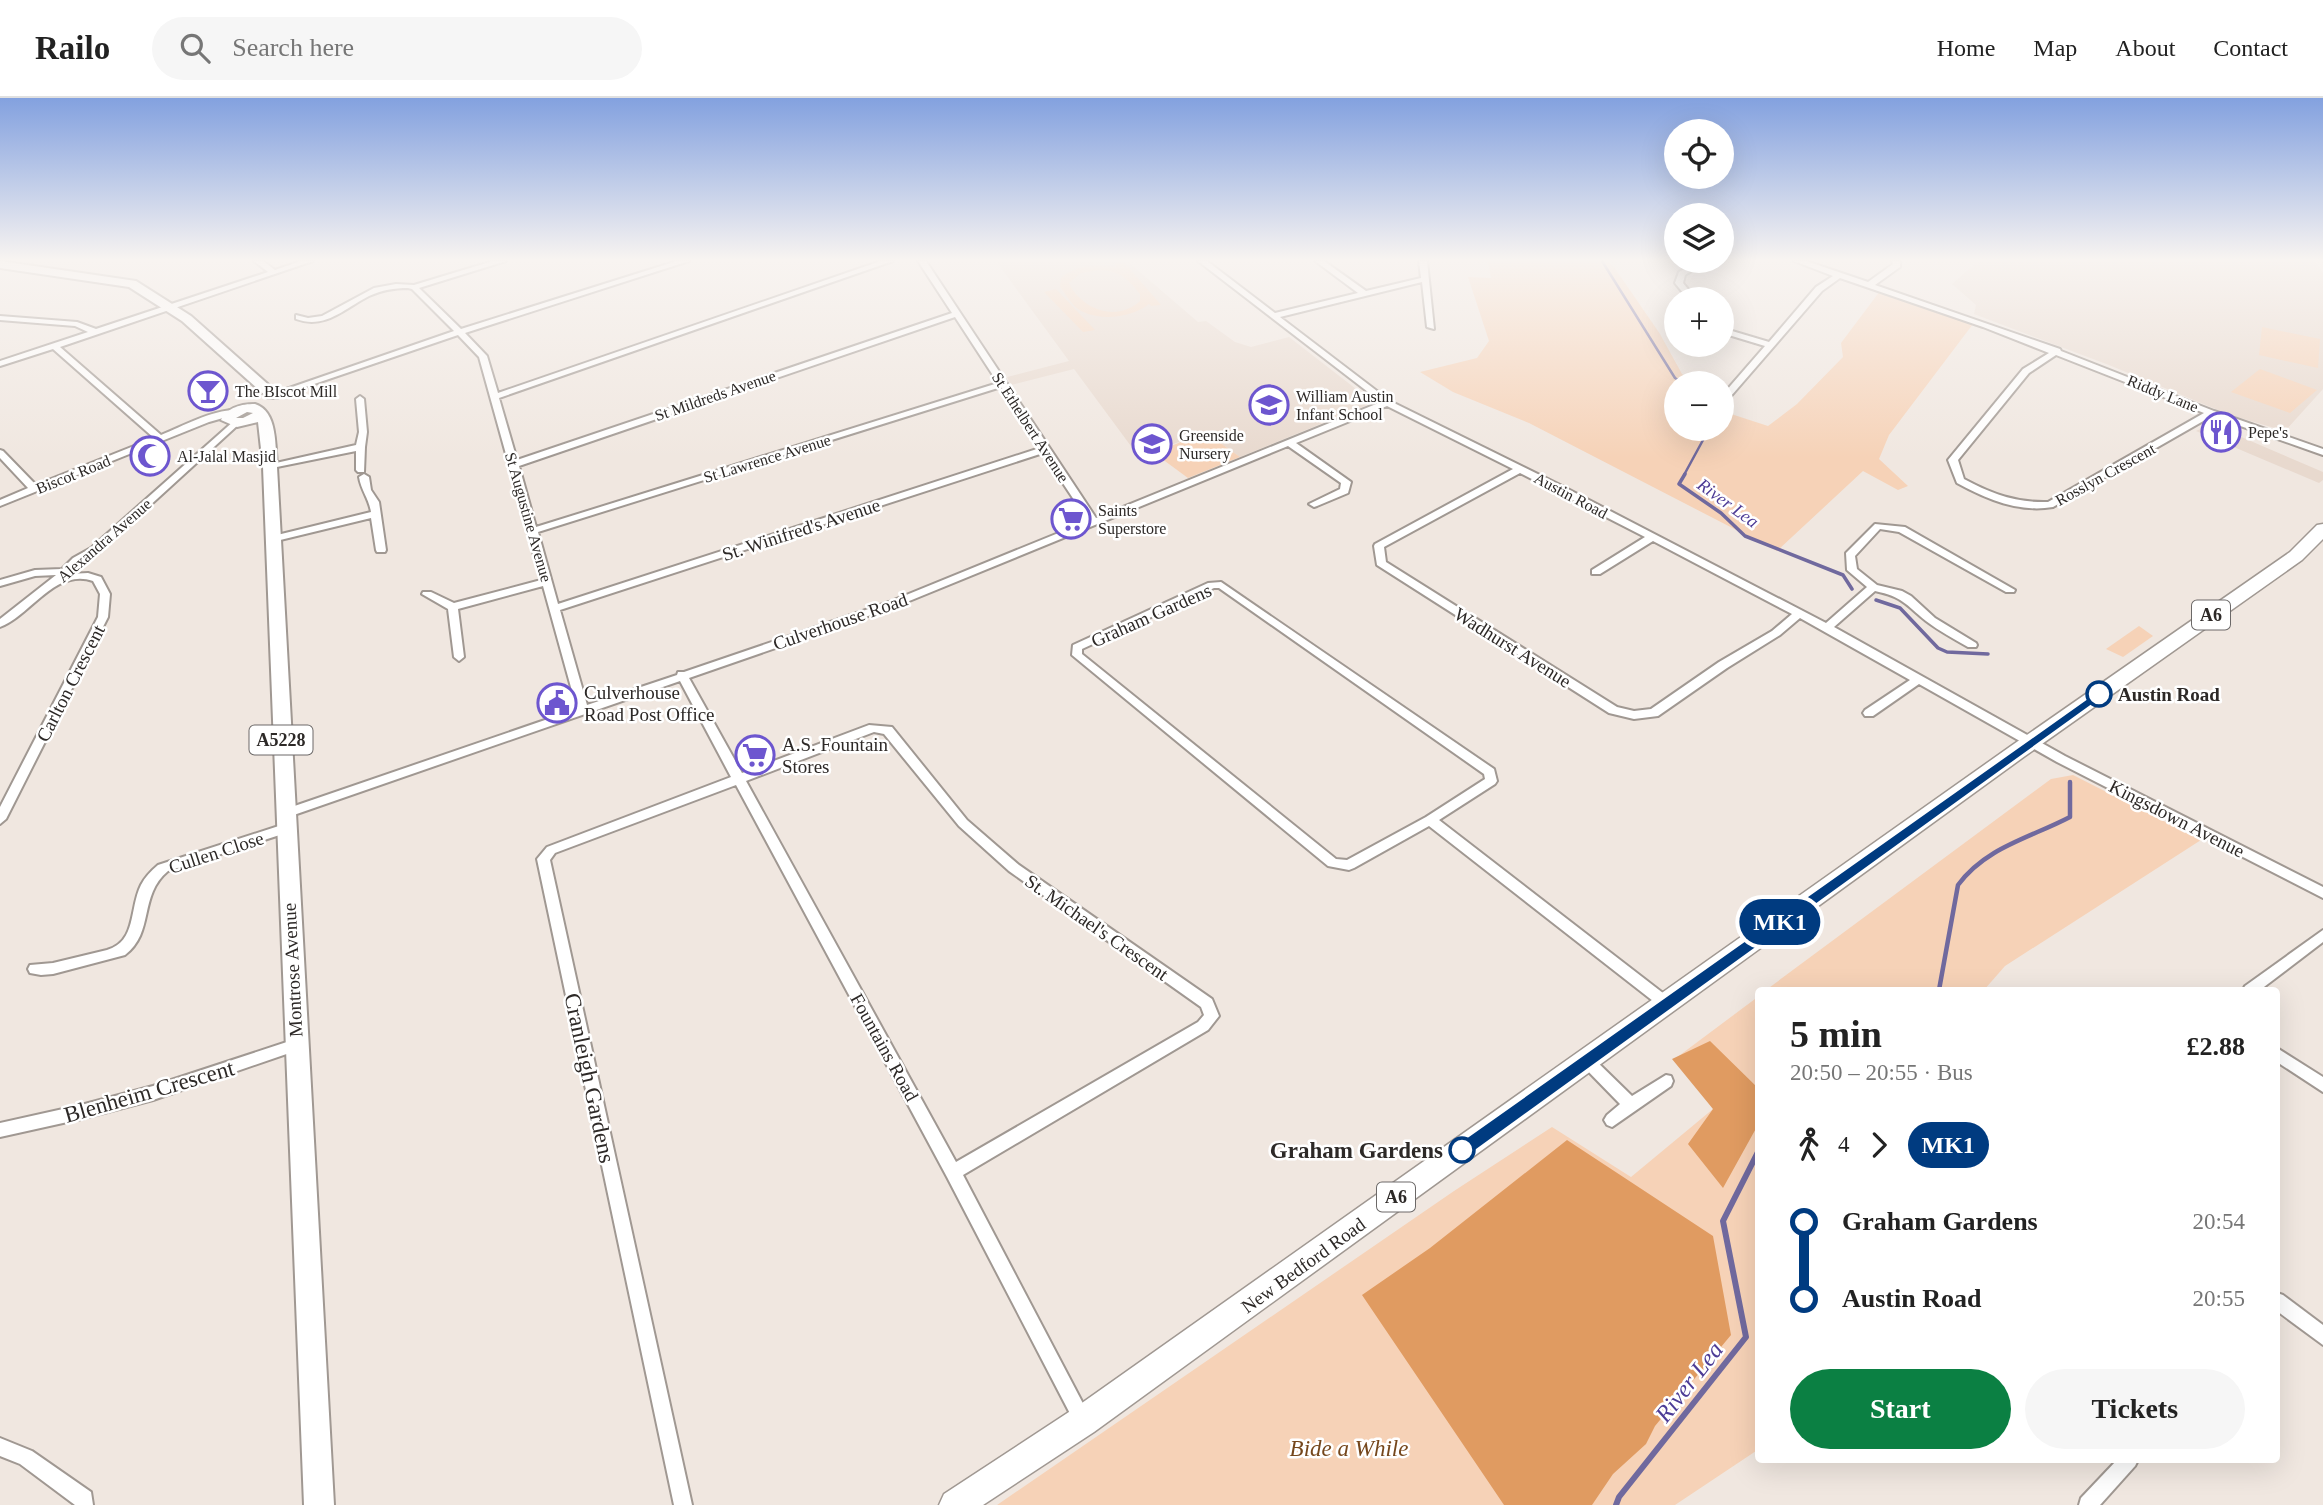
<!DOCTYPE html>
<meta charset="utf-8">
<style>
:root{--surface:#fff;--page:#f6f6f6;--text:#222;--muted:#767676;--line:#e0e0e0;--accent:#0b8043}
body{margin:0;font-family:Georgia,serif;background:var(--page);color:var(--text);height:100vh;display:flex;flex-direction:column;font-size:26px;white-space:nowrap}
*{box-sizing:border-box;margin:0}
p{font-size:23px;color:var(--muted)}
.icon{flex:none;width:38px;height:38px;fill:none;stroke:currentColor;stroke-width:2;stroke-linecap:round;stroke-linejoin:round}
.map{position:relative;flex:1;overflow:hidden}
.drawer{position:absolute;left:1755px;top:889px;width:525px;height:476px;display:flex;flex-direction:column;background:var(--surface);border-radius:7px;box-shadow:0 7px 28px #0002}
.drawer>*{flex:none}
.badge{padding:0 14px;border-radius:23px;font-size:24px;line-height:46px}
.buttons{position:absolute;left:1664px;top:21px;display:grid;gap:14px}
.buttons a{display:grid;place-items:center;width:70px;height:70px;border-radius:50%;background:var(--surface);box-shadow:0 7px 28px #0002;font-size:35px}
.map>.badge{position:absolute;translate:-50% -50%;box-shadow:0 0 0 4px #fff}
.legs{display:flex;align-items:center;gap:10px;height:77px;padding:0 35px;font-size:23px}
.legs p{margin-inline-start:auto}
.overview{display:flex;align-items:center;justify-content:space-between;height:119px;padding:0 35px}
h1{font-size:38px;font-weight:600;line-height:52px}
.action{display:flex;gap:14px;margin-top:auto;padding:14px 35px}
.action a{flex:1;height:80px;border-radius:42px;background:var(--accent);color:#fff;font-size:28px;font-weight:600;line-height:80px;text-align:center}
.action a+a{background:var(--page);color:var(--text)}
ul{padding:0 35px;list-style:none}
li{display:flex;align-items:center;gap:24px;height:77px;font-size:26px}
li i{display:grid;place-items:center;width:10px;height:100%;margin:0 9px;background:currentColor}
li i::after{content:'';width:18px;height:18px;margin:-9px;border:5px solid;border-radius:50%;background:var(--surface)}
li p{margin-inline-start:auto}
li:first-child i{background:linear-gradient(#0000 50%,currentColor 0)}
li:last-child i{background:linear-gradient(currentColor 50%,#0000 0)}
header{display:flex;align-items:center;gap:42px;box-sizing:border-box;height:98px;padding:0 35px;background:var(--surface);border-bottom:2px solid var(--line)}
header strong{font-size:33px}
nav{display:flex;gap:38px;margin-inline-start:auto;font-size:24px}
.search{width:490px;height:63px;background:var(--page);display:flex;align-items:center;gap:18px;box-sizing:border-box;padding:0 24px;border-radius:38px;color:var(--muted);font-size:26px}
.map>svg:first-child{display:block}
</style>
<header>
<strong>Railo</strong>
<div class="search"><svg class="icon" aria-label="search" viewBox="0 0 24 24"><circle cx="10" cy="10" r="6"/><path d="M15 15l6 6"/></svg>Search here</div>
<nav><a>Home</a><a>Map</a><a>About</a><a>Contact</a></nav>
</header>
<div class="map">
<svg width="2323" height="1407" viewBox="0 0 2323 1407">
<rect width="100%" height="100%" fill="#f0e7e0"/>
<g fill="#e8d9ce">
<path d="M 996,163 L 1127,163 L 1198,224 L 1206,223 L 1235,244 L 1251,249 L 1289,239 L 1369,301 L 1367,307 L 1240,359 L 1205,334 L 1139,359 L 1074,271 L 1011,287 L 1007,279 L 1069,263 Z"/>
<path d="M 1973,163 L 2315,163 L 2323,175 L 2323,291 L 2285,333 L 2230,317 L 2109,267 L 1974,216 L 1976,207 L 1952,186 L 1975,166 Z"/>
<path d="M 2211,326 L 2323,374 L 2323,382 L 2319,385 L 2196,333 Z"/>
</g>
<g fill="#f6d2b7" fill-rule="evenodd">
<path d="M 1488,163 L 1607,163 L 1614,169 L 1660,236 L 1682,276 L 1693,285 L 1676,285 L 1676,331 L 1722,331 L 1722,310 L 1728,315 L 1768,328 L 1797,306 L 1843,259 L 1841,245 L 1880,193 L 1973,226 L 1889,337 L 1879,361 L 1908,388 L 1898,392 L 1863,373 L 1777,453 L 1529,325 L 1453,294 L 1420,274 L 1477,260 L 1489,243 L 1468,179 L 1491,180 Z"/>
<path d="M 1124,164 L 1161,207 L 1151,208 L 1149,206 C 1131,220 1098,224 1078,211 C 1071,206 1066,196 1060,189 L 1061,180 C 1076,167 1097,166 1116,169 L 1115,166 ZM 1100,172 C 1120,173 1128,181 1140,196 L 1140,203 C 1116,225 1081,211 1069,185 L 1081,175 Z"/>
<path d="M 1056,191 L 1095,232 L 1083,234 L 1044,194 Z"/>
<path d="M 2262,229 L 2320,241 L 2318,270 L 2259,257 Z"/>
<path d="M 2260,271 L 2317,292 L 2290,315 L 2231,294 Z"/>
<path d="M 1205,334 L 1240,359 L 1188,380 L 1154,355 Z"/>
<path d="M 2139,528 L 2153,538 L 2123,559 L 2106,551 Z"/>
<path d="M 2073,677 L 2201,742 L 2005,868 L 1984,892 L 1766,892 L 2051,681 Z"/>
<path d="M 1759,898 L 1759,1351 L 1675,1407 L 997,1407 L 1454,1093 L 1552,1029 L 1631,1079 L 1713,1011 L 1676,960 Z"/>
</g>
<g fill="#e09b61">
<path d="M 1710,943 L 1759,991 L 1759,1025 L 1723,1090 L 1688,1046 L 1713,1011 L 1672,961 Z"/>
<path d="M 1567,1042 L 1713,1138 L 1731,1237 L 1655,1328 L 1646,1346 L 1613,1376 L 1592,1407 L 1504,1407 L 1362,1197 L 1430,1150 Z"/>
</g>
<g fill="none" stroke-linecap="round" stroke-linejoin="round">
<g stroke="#70699e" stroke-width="2.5">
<path d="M 1602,163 L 1675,280 L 1683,285"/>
<path d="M 1684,377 L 1709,331"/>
</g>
<g stroke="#70699e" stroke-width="3.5">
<path d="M 1685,376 L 1679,386 L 1721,415 L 1745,438 L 1843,477 L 1852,491"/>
<path d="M 1876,502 L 1900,510 L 1938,550 L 1947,554 L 1988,556"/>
</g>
<path stroke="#70699e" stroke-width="4.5" d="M 1939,892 L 1958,787 C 1986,749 2030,740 2070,719 L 2070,684"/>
<path stroke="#70699e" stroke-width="6" d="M 1616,1407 L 1619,1399 L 1746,1239 L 1723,1123 L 1759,1052"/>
<g stroke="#a09892" stroke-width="4">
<g id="minor">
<path d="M 254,163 L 263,163 L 275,172 L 301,163 L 313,163 L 60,249 L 161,337 C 183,328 214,311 237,312 L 237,316 L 209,324 L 0,408 L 0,402 L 28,390 L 0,360 L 0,352 L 3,353 L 36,387 L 154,340 L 53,251 L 0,268 L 0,263 L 88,234 L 75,228 L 0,222 L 0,218 L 77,224 L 96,231 L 268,174 Z"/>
<path d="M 493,163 L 506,163 L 419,190 L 461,231 L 677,163 L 689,163 L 465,235 L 487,258 L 498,295 L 881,163 L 893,163 L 499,300 L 517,362 L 952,215 L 918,163 L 926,163 L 1096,420 L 1381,304 L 1198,163 L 1207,163 L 1275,215 L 1358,195 L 1315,163 L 1324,163 L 1366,193 L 1421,180 L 1419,163 L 1427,163 L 1434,231 L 1427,229 L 1422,184 L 1280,219 L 1390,303 L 1560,387 L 1826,525 L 1867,489 L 1847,472 L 1846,455 L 1875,426 L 1905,429 L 2015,492 L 2014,494 L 2006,494 L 1899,434 L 1880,431 L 1855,458 L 1857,471 L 1877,487 L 1902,493 L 1911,498 L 1935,520 L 1976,545 L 1977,547 L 1976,549 L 1968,549 C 1954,541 1939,533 1926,523 C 1905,506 1903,499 1875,493 L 1834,529 L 2065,658 L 2323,789 L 2323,800 L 2057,664 L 1919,586 L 1873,618 L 1865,618 L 1863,615 L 1865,612 L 1910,582 L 1800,520 L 1780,537 L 1727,570 L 1658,618 L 1634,621 L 1609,615 L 1377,467 L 1374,448 L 1375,446 L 1513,371 L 1387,308 L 1296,345 L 1351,384 L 1348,395 L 1317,408 L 1314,409 L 1309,406 L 1340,391 L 1341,385 L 1288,348 L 897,508 L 689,580 L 742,675 L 869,627 L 892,629 L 967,722 L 1019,767 L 1212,901 L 1219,918 L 1208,932 L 963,1077 L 1089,1317 L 1092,1323 L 1089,1329 L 1083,1332 L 1077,1329 L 947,1079 L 736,687 L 555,755 L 550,762 L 692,1407 L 674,1407 L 537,761 L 547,749 L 731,679 L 680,583 L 288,719 L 284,721 L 278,716 L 280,713 L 577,611 L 543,488 L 458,511 L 464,559 L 459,563 L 454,559 L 448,511 L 422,496 L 423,494 L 431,494 L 454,505 L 541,482 L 479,259 L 458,237 L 276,299 L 269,297 L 454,233 L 412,191 L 408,190 C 394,190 382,192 369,198 C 345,210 325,232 296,221 L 296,217 L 308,220 L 322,218 L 374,190 L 396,186 L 414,187 ZM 955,219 L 998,285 L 536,429 L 519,368 ZM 1001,289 L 1040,350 L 558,506 L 538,434 ZM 1043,355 L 1088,423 L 889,504 L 684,574 L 678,574 L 677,577 L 587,607 L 560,512 ZM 1520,375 L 1645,439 L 1592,472 L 1592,476 L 1600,476 L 1653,443 L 1792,516 L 1772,533 L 1719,564 L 1651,611 L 1634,613 L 1617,609 L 1386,464 L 1384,449 ZM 874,634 L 884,636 L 959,728 L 1009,773 L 1201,909 L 1204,917 L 1198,924 L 956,1064 L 746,683 Z"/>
<path d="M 1697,163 L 1707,163 L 1685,177 L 1683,185 L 1696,201 L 1688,201 L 1675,185 L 1679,174 Z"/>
<path d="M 1794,163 L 1806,163 L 1868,184 L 1893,166 L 1892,163 L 1900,163 L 1900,169 L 1875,187 L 2060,251 L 2061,253 L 2214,313 L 2323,351 L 2323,357 L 2212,318 L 2053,409 C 2019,415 1986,401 1957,385 L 1948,362 L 2023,271 L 2049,255 L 1983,229 L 1840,180 L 1822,193 L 1731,298 L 1725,298 L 1725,294 L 1765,248 L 1722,235 L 1722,230 L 1769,244 L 1816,189 L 1833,178 ZM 2056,257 L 2204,315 L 2048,404 C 2016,405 1992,396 1964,381 L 1958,362 L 2029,275 Z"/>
<path d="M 360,298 L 364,301 L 367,334 L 365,349 L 364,374 L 358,374 L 356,372 L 356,353 L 267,371 L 267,367 L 356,347 L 359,334 L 356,301 Z"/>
<path d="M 235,322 L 239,325 L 238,327 L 99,454 L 81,464 L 69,476 L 88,475 L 101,479 L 110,496 L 108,519 L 6,721 L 0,726 L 0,709 L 98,519 L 100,496 L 93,483 C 55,470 31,517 0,529 L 0,521 L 56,477 L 35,478 L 0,488 L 0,482 L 35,472 L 62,471 L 73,460 L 91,450 Z"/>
<path d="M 364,376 L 369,379 L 371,392 L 379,404 L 386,452 L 385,454 L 377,454 L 376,452 L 371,420 L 272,444 L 267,441 L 269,439 L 371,414 C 369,401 361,392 359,379 Z"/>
<path d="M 1221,484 L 1494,671 L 1497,683 L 1495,686 L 1439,722 L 1672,902 L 1674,906 L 1672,910 L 1667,912 L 1662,910 L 1429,728 L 1354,770 L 1349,772 L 1328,768 L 1072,557 L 1073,547 L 1208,485 ZM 1214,490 L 1219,490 L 1484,676 L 1485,681 L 1426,719 L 1347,762 L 1336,761 L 1082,556 L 1082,551 Z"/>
<path d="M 285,726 L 289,728 L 291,731 L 289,734 L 168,773 C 138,798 155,834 125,857 L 53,876 L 41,877 L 30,875 L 28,871 L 30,867 L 53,865 L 107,852 C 137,843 129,811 141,787 C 145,779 151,773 158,767 Z"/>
<path d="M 2323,832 L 2323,844 L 2260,892 L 2243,892 L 2245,888 Z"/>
<path d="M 296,941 L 301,943 L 303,947 L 301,951 L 153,1002 L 81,1021 L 0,1039 L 0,1025 L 81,1007 L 153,988 Z"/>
<path d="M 2277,950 L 2323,979 L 2323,994 L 2277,964 Z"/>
<path d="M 1587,957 L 1592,959 L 1632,998 L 1666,977 L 1671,978 L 1673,983 L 1671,988 L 1612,1029 L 1607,1027 L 1604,1022 L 1607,1017 L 1620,1006 L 1582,967 L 1580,963 L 1582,959 Z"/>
<path d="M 2277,1195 L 2283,1197 L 2323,1227 L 2323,1247 L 2277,1213 Z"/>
<path d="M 0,1340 L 32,1353 L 91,1394 L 93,1407 L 75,1407 L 20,1366 L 0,1358 Z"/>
<path d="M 2117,1362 L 2138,1362 L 2135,1368 L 2100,1407 L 2079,1407 L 2081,1400 Z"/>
</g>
</g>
<g stroke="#a09892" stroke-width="4">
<g id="primary">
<path d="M 0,163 L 136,183 L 191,218 L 280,297 L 278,300 L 268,300 L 182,223 L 129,189 L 0,170 Z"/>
<path d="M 255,306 C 278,313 275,349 277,369 L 334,1407 L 304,1407 L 263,369 L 258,324 L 237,329 L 221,322 C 228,309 241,306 255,306 ZM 247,314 L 253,315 L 243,320 L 236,320 Z"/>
</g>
</g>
<g stroke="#a09892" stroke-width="3">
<path id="trunk" d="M 2323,426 L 2323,441 L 2302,462 L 2025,658 L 1094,1334 L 983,1407 L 939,1407 L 944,1396 L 1072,1312 L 2011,648 L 2290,454 L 2317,427 Z"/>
</g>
<use href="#minor" fill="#fff" fill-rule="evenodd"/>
<use href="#primary" fill="#fff" fill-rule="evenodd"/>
<use href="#trunk" fill="#fff" fill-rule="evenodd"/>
</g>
<linearGradient id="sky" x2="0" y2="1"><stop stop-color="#83a1df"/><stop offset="0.45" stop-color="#f8f4f1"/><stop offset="1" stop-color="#f8f4f1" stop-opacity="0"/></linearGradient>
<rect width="2323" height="360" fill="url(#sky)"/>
<path fill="#003b80" stroke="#fff" stroke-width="2" d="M 2099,592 L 2103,593 L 2103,599 L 1468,1058 L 1462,1060 L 1456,1058 L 1453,1052 L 1456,1047 Z"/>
<defs>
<g id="bar-ring" transform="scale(2.0125)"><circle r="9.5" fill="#fff" stroke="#6d56cf" stroke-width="1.5"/><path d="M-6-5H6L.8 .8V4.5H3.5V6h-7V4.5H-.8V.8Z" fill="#6d56cf"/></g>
<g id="school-ring" transform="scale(2.0125)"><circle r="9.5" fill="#fff" stroke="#6d56cf" stroke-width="1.5"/><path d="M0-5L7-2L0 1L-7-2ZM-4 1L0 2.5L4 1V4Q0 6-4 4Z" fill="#6d56cf"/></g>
<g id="restaurant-ring" transform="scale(2.0125)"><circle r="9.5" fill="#fff" stroke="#6d56cf" stroke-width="1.5"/><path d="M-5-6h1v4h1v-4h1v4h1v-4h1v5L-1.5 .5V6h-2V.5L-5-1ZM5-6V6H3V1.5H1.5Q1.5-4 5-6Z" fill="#6d56cf"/></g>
<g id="mosque-ring" transform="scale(2.0125)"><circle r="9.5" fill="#fff" stroke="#6d56cf" stroke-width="1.5"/><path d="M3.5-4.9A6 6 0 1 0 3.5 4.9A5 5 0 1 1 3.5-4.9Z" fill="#6d56cf"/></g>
<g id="supermarket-ring" transform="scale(2.0125)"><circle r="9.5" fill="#fff" stroke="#6d56cf" stroke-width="1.5"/><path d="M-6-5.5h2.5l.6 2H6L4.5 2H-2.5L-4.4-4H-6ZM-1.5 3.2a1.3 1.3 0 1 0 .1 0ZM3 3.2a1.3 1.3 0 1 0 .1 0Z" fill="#6d56cf"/></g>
<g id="civic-ring" transform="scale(2.0125)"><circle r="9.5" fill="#fff" stroke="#6d56cf" stroke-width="1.5"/><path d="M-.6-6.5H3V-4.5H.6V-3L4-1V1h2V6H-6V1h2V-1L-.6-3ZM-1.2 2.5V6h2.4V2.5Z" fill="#6d56cf"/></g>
</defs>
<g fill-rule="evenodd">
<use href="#bar-ring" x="208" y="293"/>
<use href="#school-ring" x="1269" y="307"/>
<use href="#restaurant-ring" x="2221" y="334"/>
<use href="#school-ring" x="1152" y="346"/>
<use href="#mosque-ring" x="150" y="358"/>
<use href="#supermarket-ring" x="1071" y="421"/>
<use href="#civic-ring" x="557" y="605"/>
<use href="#supermarket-ring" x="755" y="657"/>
</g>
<g fill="#fff" stroke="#003b80" stroke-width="3.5">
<circle cx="2099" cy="596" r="12"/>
<circle cx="1462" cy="1052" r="12"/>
</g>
<g text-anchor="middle" stroke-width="5" stroke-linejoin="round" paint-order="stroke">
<g font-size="16" fill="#2d2927" stroke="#fff" text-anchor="start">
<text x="235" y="299">The BIscot Mill</text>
<text x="1296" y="304">William Austin<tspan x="1296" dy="18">Infant School</tspan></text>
<text x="2248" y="340">Pepe's</text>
<text x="1179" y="343">Greenside<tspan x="1179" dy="18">Nursery</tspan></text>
<text x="177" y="364">Al-Jalal Masjid</text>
<text x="1098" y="418">Saints<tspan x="1098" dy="18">Superstore</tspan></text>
</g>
<g font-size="16" fill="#2d2927" stroke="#fff">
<text transform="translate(2163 295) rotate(22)" y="6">Riddy Lane</text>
<text transform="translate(715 297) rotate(-19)" y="6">St Mildreds Avenue</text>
<text transform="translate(1031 329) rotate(57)" y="6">St Ethelbert Avenue</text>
<text transform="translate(767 360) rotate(-17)" y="6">St Lawrence Avenue</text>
<text transform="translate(73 376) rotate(-22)" y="6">Biscot Road</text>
<text transform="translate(2105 376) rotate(-29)" y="6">Rosslyn Crescent</text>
<text transform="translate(1571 397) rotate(28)" y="6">Austin Road</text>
<text transform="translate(529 419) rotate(74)" y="6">St Augustine Avenue</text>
<text transform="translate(104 442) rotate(-41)" y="6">Alexandra Avenue</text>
</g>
<g font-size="18" font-style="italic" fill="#4d3c96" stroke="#fff">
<text transform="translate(1728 405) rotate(36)" y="6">River Lea</text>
</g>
<g fill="#fff" stroke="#6c6968" stroke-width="2">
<rect x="2192" y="502.5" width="38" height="29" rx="5"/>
<rect x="249.5" y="627.5" width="63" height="29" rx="5"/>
<rect x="1377" y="1084.5" width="38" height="29" rx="5"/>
</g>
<g font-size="18" font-weight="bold" fill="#2d2927">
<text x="2211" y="523">A6</text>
<text x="281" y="648">A5228</text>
<text x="1396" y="1105">A6</text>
</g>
<g font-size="19" fill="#2d2927" stroke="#fff">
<text transform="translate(801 431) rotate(-18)" y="7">St. Winifred's Avenue</text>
<text transform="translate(1151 517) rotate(-24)" y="7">Graham Gardens</text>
<text transform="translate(840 523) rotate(-19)" y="7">Culverhouse Road</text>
<text transform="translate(1513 549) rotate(32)" y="7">Wadhurst Avenue</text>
<text transform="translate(70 585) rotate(-63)" y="7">Carlton Crescent</text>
<text transform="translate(2177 720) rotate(27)" y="7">Kingsdown Avenue</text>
<text transform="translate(216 754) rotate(-18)" y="7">Cullen Close</text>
<text transform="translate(1097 829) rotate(35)" y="7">St. Michael's Crescent</text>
<text transform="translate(292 872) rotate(-93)" y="7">Montrose Avenue</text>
<text transform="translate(885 949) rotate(61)" y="7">Fountains Road</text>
<text transform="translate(1303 1167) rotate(-36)" y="7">New Bedford Road</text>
</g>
<g font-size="19" fill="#2d2927" stroke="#fff" text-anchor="start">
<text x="584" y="601">Culverhouse<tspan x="584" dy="22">Road Post Office</tspan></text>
<text x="782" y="653">A.S. Fountain<tspan x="782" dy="22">Stores</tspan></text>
</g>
<g font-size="19" font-weight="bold" fill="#2d2927" stroke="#fff" text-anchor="start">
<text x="2118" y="603">Austin Road</text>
</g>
<g font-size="23" fill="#2d2927" stroke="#fff">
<text transform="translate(590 980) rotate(78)" y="8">Cranleigh Gardens</text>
<text transform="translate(149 993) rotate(-16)" y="8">Blenheim Crescent</text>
</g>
<g font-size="23" font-weight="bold" fill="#2d2927" stroke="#fff" text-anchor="end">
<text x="1443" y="1060">Graham Gardens</text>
</g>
<g font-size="23" font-style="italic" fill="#75471c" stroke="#fff">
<text x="1349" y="1358">Bide a While</text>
</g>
<g font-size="24" font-style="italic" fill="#4d3c96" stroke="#fff">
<text transform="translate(1689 1284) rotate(-52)" y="8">River Lea</text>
</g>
</g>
</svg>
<div class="buttons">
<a><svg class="icon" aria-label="locate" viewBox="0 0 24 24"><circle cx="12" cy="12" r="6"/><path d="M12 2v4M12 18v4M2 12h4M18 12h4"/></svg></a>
<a><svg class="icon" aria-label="layers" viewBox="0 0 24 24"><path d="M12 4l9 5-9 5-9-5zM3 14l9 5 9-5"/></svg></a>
<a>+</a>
<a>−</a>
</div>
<b class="badge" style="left:1780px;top:824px;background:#003b80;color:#fff">MK1</b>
<section class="drawer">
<div class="overview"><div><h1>5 min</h1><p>20:50 – 20:55 · Bus</p></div><b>£2.88</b></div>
<div class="legs"><svg class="icon" aria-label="walk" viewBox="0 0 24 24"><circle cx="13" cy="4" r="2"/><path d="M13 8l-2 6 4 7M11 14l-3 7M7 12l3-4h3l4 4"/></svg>4<svg class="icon" aria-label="forward" viewBox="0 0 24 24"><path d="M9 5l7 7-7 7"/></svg><b class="badge" style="background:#003b80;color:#fff">MK1</b></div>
<ul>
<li><i style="color:#003b80"></i><b>Graham Gardens</b><p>20:54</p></li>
<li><i style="color:#003b80"></i><b>Austin Road</b><p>20:55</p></li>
</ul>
<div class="action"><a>Start</a><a>Tickets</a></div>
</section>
</div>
